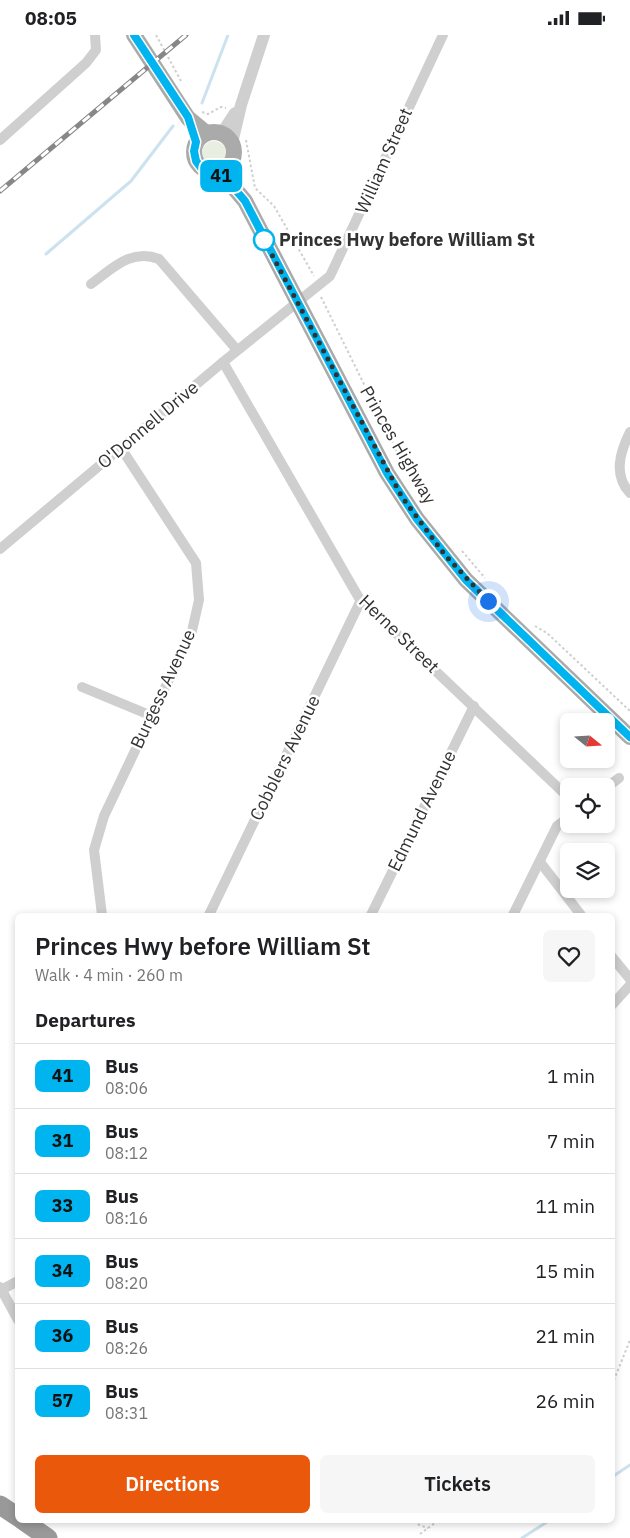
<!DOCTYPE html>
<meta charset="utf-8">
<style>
:root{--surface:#fff;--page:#f6f6f6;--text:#202124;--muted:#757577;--line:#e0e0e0;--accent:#ea580c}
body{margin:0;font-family:"IBM Plex Sans",sans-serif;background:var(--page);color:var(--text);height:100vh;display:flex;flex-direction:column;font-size:19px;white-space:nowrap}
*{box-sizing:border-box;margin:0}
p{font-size:16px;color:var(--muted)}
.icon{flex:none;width:28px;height:28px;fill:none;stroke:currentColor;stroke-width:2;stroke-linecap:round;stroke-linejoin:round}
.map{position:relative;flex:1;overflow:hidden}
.side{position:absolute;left:15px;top:878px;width:600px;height:610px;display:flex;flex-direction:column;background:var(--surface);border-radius:8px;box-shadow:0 2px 8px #0003}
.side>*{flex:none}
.badge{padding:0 10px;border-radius:8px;font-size:18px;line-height:32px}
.needle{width:32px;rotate:108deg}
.fabs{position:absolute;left:560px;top:678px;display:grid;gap:10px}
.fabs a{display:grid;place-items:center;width:55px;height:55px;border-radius:8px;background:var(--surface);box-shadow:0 2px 8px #0003;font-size:25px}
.you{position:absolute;width:25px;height:25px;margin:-12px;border:4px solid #fff;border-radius:50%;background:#1a73e8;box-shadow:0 0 0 8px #1a73e833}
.map>.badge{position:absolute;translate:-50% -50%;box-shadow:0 0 0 2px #fff}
h2{padding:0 20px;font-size:19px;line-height:45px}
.round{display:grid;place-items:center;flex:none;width:52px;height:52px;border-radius:8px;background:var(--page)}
.overview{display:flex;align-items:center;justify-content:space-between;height:85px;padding:0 20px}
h1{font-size:24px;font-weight:600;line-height:38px}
.primary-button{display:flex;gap:10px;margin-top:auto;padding:10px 20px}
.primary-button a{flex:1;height:58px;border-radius:8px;background:var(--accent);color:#fff;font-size:20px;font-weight:600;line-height:58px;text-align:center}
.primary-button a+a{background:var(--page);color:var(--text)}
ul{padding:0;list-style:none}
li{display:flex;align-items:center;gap:15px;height:65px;padding:0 20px;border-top:1px solid var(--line)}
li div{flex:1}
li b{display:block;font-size:19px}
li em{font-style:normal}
li .badge{min-width:55px;font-weight:700;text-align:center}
.status{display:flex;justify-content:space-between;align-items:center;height:35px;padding:0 25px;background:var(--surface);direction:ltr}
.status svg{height:14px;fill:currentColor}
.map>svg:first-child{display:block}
</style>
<div class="status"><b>08:05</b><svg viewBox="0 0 49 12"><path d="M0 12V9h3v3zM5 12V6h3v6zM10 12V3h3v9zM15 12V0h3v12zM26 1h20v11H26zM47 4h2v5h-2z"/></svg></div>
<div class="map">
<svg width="630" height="1503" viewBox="0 0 630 1503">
<rect width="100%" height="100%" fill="#fff"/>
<circle fill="#e8efe0" cx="214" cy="118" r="12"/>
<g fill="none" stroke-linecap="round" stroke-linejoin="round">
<g stroke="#cce2ee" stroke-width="3">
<path d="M 202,68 L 228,0"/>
<path d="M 46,219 L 131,146 L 173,91"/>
<path d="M 612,1442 L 630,1430"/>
<path d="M 522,1503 L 550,1485"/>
</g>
<g stroke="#cfcfcf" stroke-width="2" stroke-dasharray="2.5 2.5" stroke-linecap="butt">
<path d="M 156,0 L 181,46"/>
<path d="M 202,77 L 208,79 L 221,72 L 226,73"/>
<path d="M 246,105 L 255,153 L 274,171 L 314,241"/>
<path d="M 321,262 L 395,412 L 403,436"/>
<path d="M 462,516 L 485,543"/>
<path d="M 535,591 L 547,598 L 630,676"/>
<path d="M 612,1350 L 630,1305"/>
<path d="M 415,1485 L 419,1490 L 428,1493"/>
<path d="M 420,1499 L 439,1485"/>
</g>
<g stroke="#cfcfcf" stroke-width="10">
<path d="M 0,105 L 86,28 L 96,15 L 95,0"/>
<path d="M 91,249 C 112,234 131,213 159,224 L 237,315"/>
<path d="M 223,327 L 359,563 L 569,763"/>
<path d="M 630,397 C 620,417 613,440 630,458"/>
<path d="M 0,514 L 223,327 L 330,241 L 443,0"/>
<path d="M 82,652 L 152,681"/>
<path d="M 606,753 L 619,743"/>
<path d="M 540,827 L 581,880"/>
<path d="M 102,880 L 94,815 L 104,781 L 192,596 L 199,565 L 196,528 L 121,413"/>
<path d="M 209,880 L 361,565"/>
<path d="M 371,880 L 474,671"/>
<path d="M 513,880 L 557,791 L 569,782"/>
<path d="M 612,922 L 630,944"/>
<path d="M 612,970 L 630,950"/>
<path d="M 0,1252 L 18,1285"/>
<path d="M 1,1255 L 18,1246"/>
</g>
<g stroke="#cfcfcf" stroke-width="12">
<path d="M 222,98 L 235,78"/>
<path d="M 232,108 L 241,70 L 264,0"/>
</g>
<g stroke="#aaa" stroke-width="16">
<path d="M 134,0 L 188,83 L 206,98"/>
<circle cx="214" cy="117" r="20"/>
<path d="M 216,137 L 229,147 L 245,166 L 387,438 L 417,484 L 466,545 L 630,702"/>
</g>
<g stroke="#999" stroke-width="19">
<path d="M 0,1470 L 18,1482"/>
<path d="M 22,1485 L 48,1503"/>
</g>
<g stroke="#878787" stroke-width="5">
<path id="rail" d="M 0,156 L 186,0"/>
</g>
<use href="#rail" stroke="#fff" stroke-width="3" stroke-dasharray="9" stroke-linecap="butt"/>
</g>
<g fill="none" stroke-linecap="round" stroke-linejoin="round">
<g stroke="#fff" stroke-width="11">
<path id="line" d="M 134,0 L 188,82 L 196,107 L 194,116 L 196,126 L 202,134 L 216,137 L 229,147 L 245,166 L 387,438 L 417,484 L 466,545 L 630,702"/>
</g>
<use href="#line" stroke="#00b5ef" stroke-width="8"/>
<path stroke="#323232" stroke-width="5" stroke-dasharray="0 9" d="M 264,205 L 402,462 L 445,520 L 488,566"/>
</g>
<circle fill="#fff" stroke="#00b5ef" stroke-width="2.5" cx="264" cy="205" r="10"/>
<g text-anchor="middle" stroke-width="5" stroke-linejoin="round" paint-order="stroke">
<g font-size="18" fill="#323232" stroke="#fff">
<text transform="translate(384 126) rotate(-66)" y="6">William Street</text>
<text transform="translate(148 390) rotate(-40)" y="6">O'Donnell Drive</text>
<text transform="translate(398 410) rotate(60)" y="6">Princes Highway</text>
<text transform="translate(399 599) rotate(44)" y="6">Herne Street</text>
<text transform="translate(163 654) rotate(-65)" y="6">Burgess Avenue</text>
<text transform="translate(285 723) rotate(-64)" y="6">Cobblers Avenue</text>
<text transform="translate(422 776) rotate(-64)" y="6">Edmund Avenue</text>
</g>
<g font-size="18" font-weight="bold" fill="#323232" stroke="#fff" text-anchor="start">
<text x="279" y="211">Princes Hwy before William St</text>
</g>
</g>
</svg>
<div class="fabs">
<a><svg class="needle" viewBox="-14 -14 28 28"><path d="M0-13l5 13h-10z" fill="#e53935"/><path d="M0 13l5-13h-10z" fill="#757577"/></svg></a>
<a><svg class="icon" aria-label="locate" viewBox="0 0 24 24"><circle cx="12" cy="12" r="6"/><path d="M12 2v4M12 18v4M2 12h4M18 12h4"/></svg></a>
<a><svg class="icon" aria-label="layers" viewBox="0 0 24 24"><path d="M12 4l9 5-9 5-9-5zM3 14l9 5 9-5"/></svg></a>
</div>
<div class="you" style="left:488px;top:566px"></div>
<b class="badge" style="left:221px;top:141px;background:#00b5ef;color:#111">41</b>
<section class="side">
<div class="overview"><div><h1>Princes Hwy before William St</h1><p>Walk · 4 min · 260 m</p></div><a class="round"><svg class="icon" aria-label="heart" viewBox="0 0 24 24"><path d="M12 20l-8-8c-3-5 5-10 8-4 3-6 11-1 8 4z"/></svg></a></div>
<h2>Departures</h2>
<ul>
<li><span class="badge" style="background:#00b5ef;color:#111">41</span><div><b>Bus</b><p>08:06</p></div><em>1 min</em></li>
<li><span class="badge" style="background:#00b5ef;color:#111">31</span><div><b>Bus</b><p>08:12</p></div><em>7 min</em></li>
<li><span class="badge" style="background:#00b5ef;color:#111">33</span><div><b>Bus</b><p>08:16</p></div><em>11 min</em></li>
<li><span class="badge" style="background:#00b5ef;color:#111">34</span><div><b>Bus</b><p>08:20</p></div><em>15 min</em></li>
<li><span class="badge" style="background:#00b5ef;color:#111">36</span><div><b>Bus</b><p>08:26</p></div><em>21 min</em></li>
<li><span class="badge" style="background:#00b5ef;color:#111">57</span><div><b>Bus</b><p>08:31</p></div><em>26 min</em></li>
</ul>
<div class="primary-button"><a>Directions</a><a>Tickets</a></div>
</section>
</div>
